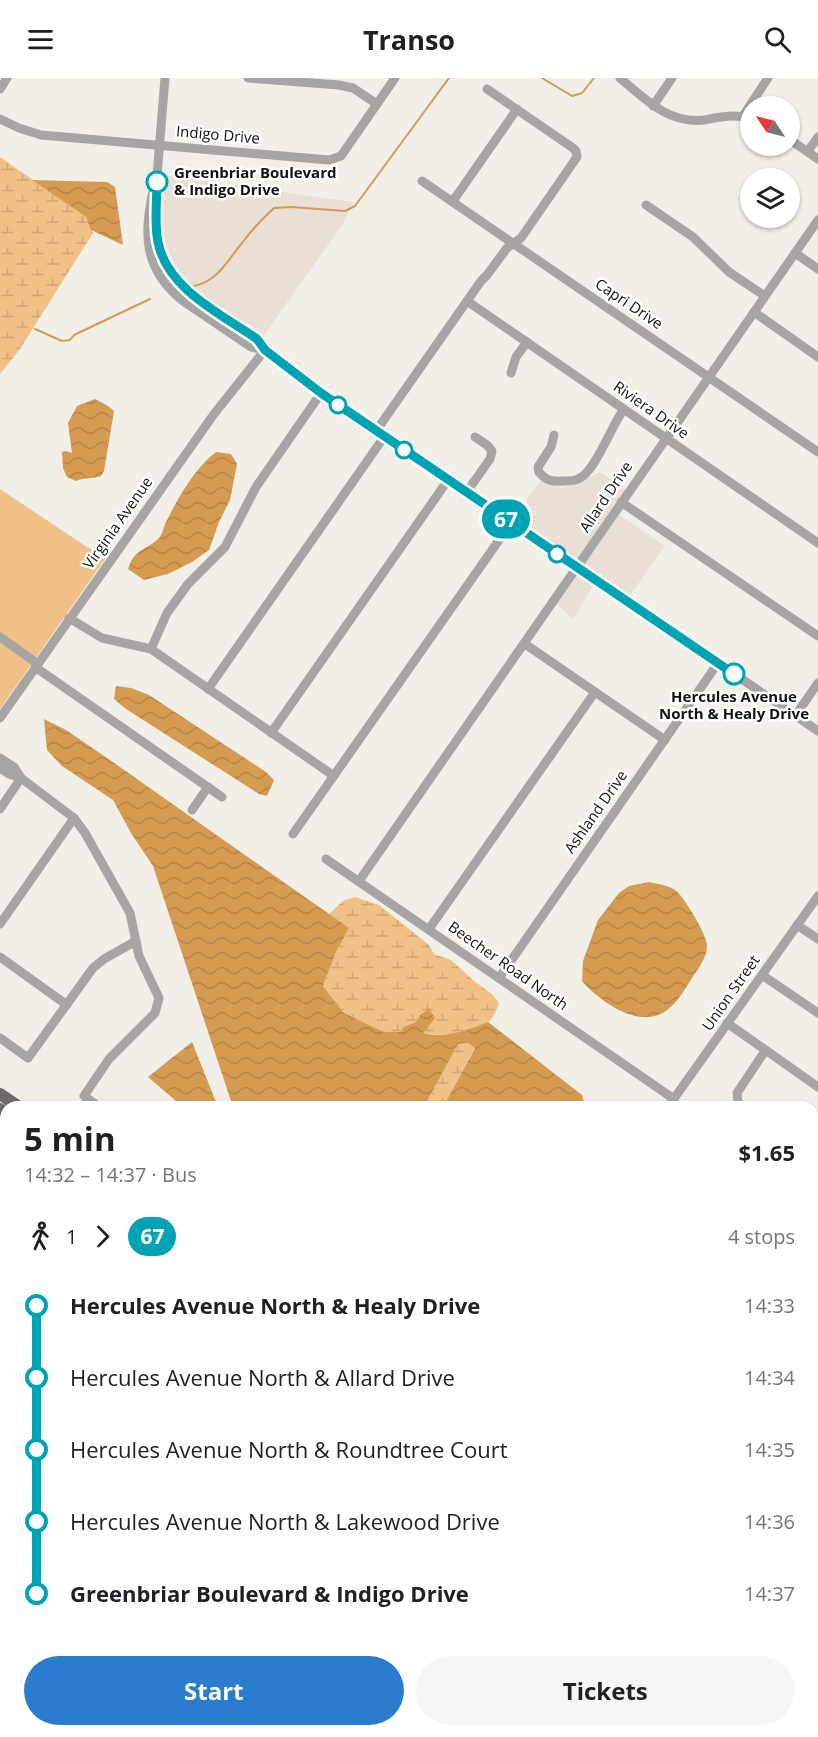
<!DOCTYPE html>
<meta charset="utf-8">
<style>
:root{--surface:#fff;--page:#f6f6f6;--text:#202124;--muted:#757577;--accent:#2a7dcc}
body{margin:0;font-family:"Open Sans",sans-serif;background:var(--page);color:var(--text);height:100vh;display:flex;flex-direction:column;font-size:22px;white-space:nowrap}
*{box-sizing:border-box;margin:0}
p{font-size:20px;color:var(--muted)}
.icon{flex:none;width:33px;height:33px;fill:none;stroke:currentColor;stroke-width:2;stroke-linecap:round;stroke-linejoin:round}
.map{position:relative;flex:1;overflow:hidden}
.sheet{position:absolute;left:0px;top:1023px;width:819px;height:636px;display:flex;flex-direction:column;background:var(--surface);border-radius:18px 18px 0 0;box-shadow:0 2px 4px #0004}
.sheet>*{flex:none}
.badge{padding:0 12px;border-radius:20px;font-size:21px;line-height:39px}
.needle{width:39px;rotate:305deg}
.tools{position:absolute;left:740px;top:18px;display:grid;gap:12px}
.tools a{display:grid;place-items:center;width:60px;height:60px;border-radius:50%;background:var(--surface);box-shadow:0 2px 4px #0004;font-size:30px}
.map>.badge{position:absolute;translate:-50% -50%;box-shadow:0 0 0 3px #fff}
.legs{display:flex;align-items:center;gap:9px;height:66px;padding:0 24px;font-size:20px}
.legs p{margin-inline-start:auto}
.head{display:flex;align-items:center;justify-content:space-between;height:102px;padding:0 24px}
h1{font-size:33px;font-weight:700;line-height:45px}
.button{display:flex;gap:12px;margin-top:auto;padding:12px 24px}
.button a{flex:1;height:69px;border-radius:36px;background:var(--accent);color:#fff;font-size:24px;font-weight:700;line-height:69px;text-align:center}
.button a+a{background:var(--page);color:var(--text)}
ul{padding:0 24px;list-style:none}
li{display:flex;align-items:center;gap:21px;height:72px;font-size:22px}
li i{display:grid;place-items:center;width:9px;height:100%;margin:0 8px;background:currentColor}
li i::after{content:'';width:15px;height:15px;margin:-8px;border:4px solid;border-radius:50%;background:var(--surface)}
li p{margin-inline-start:auto}
li:first-child i{background:linear-gradient(#0000 50%,currentColor 0)}
li:last-child i{background:linear-gradient(currentColor 50%,#0000 0)}
header{display:flex;justify-content:space-between;align-items:center;height:78px;padding:0 24px;background:var(--surface);font-size:27px;font-weight:700}
.map>svg:first-child{display:block}
</style>
<header><svg class="icon" aria-label="menu" viewBox="0 0 24 24"><path d="M4 6h16M4 12h16M4 18h16"/></svg>Transo<svg class="icon" aria-label="search" viewBox="0 0 24 24"><circle cx="10" cy="10" r="6"/><path d="M15 15l6 6"/></svg></header>
<div class="map">
<svg width="818" height="1659" viewBox="0 0 818 1659">
<defs>
<pattern id="wetland-marsh" width="20" height="14" patternUnits="userSpaceOnUse" patternTransform="scale(1.5)"><rect width="20" height="14" fill="#f1c086"/><path d="M1 5h8M5 5V1M11 12h8M15 12V8" fill="none" stroke="#cea473"/></pattern>
<pattern id="water-waves" width="16" height="10" patternUnits="userSpaceOnUse" patternTransform="scale(1.5)"><rect width="16" height="10" fill="#d59b51"/><path d="M0 5q4-4 8 0t8 0" fill="none" stroke="#b68446"/></pattern>
</defs>
<rect width="100%" height="100%" fill="#f2eee8"/>
<g fill="#e9dfd4">
<path d="M 161,97 L 353,124 L 343,146 L 261,261 L 184,205 L 172,191 L 161,163 Z"/>
<path d="M 600,394 L 626,411 L 576,485 L 511,441 L 541,402 L 561,410 L 581,404 Z"/>
<path d="M 618,436 L 665,468 L 628,520 L 582,489 Z"/>
<path d="M 579,494 L 595,505 L 573,541 L 557,526 Z"/>
</g>
<g fill="#f1c086">
<path d="M 0,411 L 105,481 L 0,631 Z"/>
<path d="M 6,1300 L 6,1474 L 0,1470 L 0,1308 Z"/>
</g>
<g fill="url(#wetland-marsh)">
<path d="M 0,79 L 86,139 L 93,155 L 20,271 L 0,296 Z"/>
<path d="M 355,819 L 379,827 L 429,867 L 434,876 L 451,882 L 474,903 L 492,916 L 499,925 C 497,931 493,941 487,945 C 470,956 442,959 422,955 L 420,937 L 416,944 L 403,949 L 401,954 L 384,954 L 344,935 L 323,908 L 336,874 L 348,850 L 329,836 L 343,823 Z"/>
<path d="M 468,965 L 475,969 L 443,1029 L 424,1029 L 458,966 Z"/>
</g>
<g fill="url(#water-waves)">
<path d="M 32,102 L 107,104 L 115,109 L 123,167 L 91,152 L 86,139 Z"/>
<path d="M 95,321 L 108,328 L 114,333 L 104,393 L 101,398 C 92,401 85,399 76,403 L 67,399 L 63,390 L 62,374 L 66,373 L 72,375 L 68,345 L 77,328 Z"/>
<path d="M 216,374 L 231,376 L 237,386 L 230,422 L 219,444 L 209,472 L 192,484 L 168,496 L 144,502 L 128,491 C 135,469 147,473 160,459 C 163,454 164,447 167,442 C 179,418 195,390 216,374 Z"/>
<path d="M 116,608 L 131,610 L 149,617 L 266,694 L 274,702 L 267,718 L 259,716 L 126,631 L 114,621 Z"/>
<path d="M 44,641 L 66,652 L 110,682 L 349,850 L 336,874 L 323,908 L 344,935 L 384,954 L 401,954 L 403,949 L 416,944 L 420,937 L 429,931 L 435,940 L 423,955 C 445,961 468,952 488,944 L 582,1017 L 585,1029 L 443,1029 L 475,970 L 468,965 L 458,966 L 424,1029 L 233,1029 L 153,788 L 131,755 L 113,722 L 62,688 L 47,672 Z"/>
<path d="M 649,804 C 657,806 668,807 675,812 C 683,817 707,857 707,867 C 708,878 698,891 692,900 C 685,911 678,924 667,932 C 640,953 599,923 582,903 L 583,883 L 598,842 L 619,815 L 629,808 Z"/>
<path d="M 192,964 L 218,1029 L 183,1029 L 148,999 Z"/>
</g>
<g fill="none" stroke-linecap="round" stroke-linejoin="round">
<g stroke="#d59b51" stroke-width="2">
<path d="M 542,0 L 572,18 L 582,15 L 594,0"/>
<path d="M 194,208 C 218,203 227,183 242,165 C 251,153 262,141 274,130 L 291,129 L 345,133 L 355,128 L 449,0"/>
<path d="M 35,251 L 62,263 L 70,262 L 74,257 L 150,221"/>
</g>
<g stroke="#a7a5a3" stroke-width="9">
<path d="M 165,0 L 157,98 L 157,152 L 164,183 L 175,201 L 181,207 L 257,261 L 265,272 L 321,315 L 818,653"/>
<path d="M 248,0 L 339,7 L 353,10 L 377,26"/>
<path d="M 620,0 C 645,21 668,46 704,42 C 720,39 734,36 750,40"/>
<path d="M 0,11 L 7,0"/>
<path d="M 653,28 L 672,0"/>
<path d="M 743,38 L 768,0"/>
<path d="M 0,41 L 19,50 L 41,57 L 329,82 L 341,78 L 395,0"/>
<path d="M 789,61 L 818,81"/>
<path d="M 808,73 L 818,59"/>
<path d="M 422,103 L 818,374"/>
<path d="M 154,109 C 143,155 143,191 183,223 L 251,269 L 265,272"/>
<path d="M 453,123 L 517,31"/>
<path d="M 646,127 L 693,159 L 729,194 L 765,218"/>
<path d="M 795,175 L 818,191"/>
<path d="M 467,223 L 818,465"/>
<path d="M 754,234 L 818,279"/>
<path d="M 511,295 L 516,279 L 527,264"/>
<path d="M 376,353 L 481,203 L 487,197 L 507,170 L 521,160 L 577,79 L 576,73 L 573,70 L 487,11"/>
<path d="M 554,357 L 551,369 L 538,389 L 539,394 C 546,403 553,404 564,403 C 568,403 574,403 578,401 C 595,395 612,346 624,331"/>
<path d="M 466,415 L 490,381 L 492,373 L 487,367 L 475,359"/>
<path d="M 621,424 L 818,558"/>
<path d="M 69,540 L 102,560 L 151,571 L 334,698"/>
<path d="M 0,559 L 38,586"/>
<path d="M 525,566 L 665,662"/>
<path d="M 151,571 L 167,535 L 188,506 L 225,469 L 256,409 L 321,315"/>
<path d="M 35,589 L 222,719"/>
<path d="M 208,611 L 384,359"/>
<path d="M 795,638 L 818,605"/>
<path d="M 0,640 L 214,336 L 265,272"/>
<path d="M 271,655 L 448,402"/>
<path d="M 0,680 L 14,689 L 21,700 L 74,740 L 85,755 L 130,835 L 139,878 L 159,920 L 155,935 L 109,981 L 84,1018 L 99,1029"/>
<path d="M 0,690 L 9,696 L 21,700"/>
<path d="M 0,731 L 21,700"/>
<path d="M 192,732 L 208,709"/>
<path d="M 293,756 L 511,445"/>
<path d="M 326,781 L 674,1021"/>
<path d="M 359,803 L 818,142"/>
<path d="M 0,846 L 74,740"/>
<path d="M 797,847 L 818,861"/>
<path d="M 429,851 L 595,614"/>
<path d="M 0,879 L 67,927"/>
<path d="M 762,897 L 818,935"/>
<path d="M 499,900 L 718,585"/>
<path d="M 727,945 L 818,1009"/>
<path d="M 0,960 L 28,980 L 93,890 L 104,881 L 136,863"/>
<path d="M 668,1029 L 818,818"/>
<path d="M 742,1029 L 738,1024 L 737,1015 L 765,973"/>
<path d="M 0,1069 L 6,1072"/>
<path d="M 813,1079 L 818,1083"/>
<path d="M 0,1129 L 6,1132"/>
<path d="M 0,1150 L 6,1154"/>
<path d="M 813,1164 L 818,1168"/>
<path d="M 813,1217 L 818,1209"/>
<path d="M 0,1304 L 6,1295"/>
<path d="M 813,1348 L 818,1341"/>
<path d="M 813,1650 L 818,1653"/>
<path d="M 323,1653 L 332,1659"/>
<path d="M 500,1653 L 509,1659"/>
<path d="M 220,1659 L 225,1653"/>
<path d="M 636,1659 L 640,1653"/>
<path d="M 737,1659 L 741,1653"/>
</g>
<g stroke="#6d6965" stroke-width="12">
<path d="M 0,1016 L 19,1029"/>
<path d="M 0,1031 L 6,1035"/>
<path d="M 813,1579 L 818,1582"/>
<path d="M 813,1594 L 818,1597"/>
</g>
</g>
<g fill="none" stroke-linecap="round" stroke-linejoin="round">
<g stroke="#fff" stroke-width="14">
<path id="line-1" d="M 157,104 C 157,123 154,145 158,164 C 167,211 221,236 257,261 L 265,272 L 321,315 L 734,596"/>
</g>
<use href="#line-1" stroke="#00a3b4" stroke-width="9"/>
</g>
<g fill="#fff" stroke="#00a3b4" stroke-width="3">
<circle cx="157" cy="104" r="10"/>
<circle cx="338" cy="327" r="8"/>
<circle cx="404" cy="372" r="8"/>
<circle cx="557" cy="476" r="8"/>
<circle cx="734" cy="596" r="10"/>
</g>
<g text-anchor="middle" stroke-width="5" stroke-linejoin="round" paint-order="stroke">
<g font-size="15" fill="#131110" stroke="#fff">
<text transform="translate(218 57) rotate(5)" y="5">Indigo Drive</text>
<text transform="translate(629 226) rotate(34)" y="5">Capri Drive</text>
<text transform="translate(651 332) rotate(35)" y="5">Riviera Drive</text>
<text transform="translate(606 419) rotate(-56)" y="5">Allard Drive</text>
<text transform="translate(118 445) rotate(-55)" y="5">Virginia Avenue</text>
<text transform="translate(596 734) rotate(-55)" y="5">Ashland Drive</text>
<text transform="translate(508 888) rotate(35)" y="5">Beecher Road North</text>
<text transform="translate(731 915) rotate(-55)" y="5">Union Street</text>
</g>
<g font-size="15" font-weight="bold" fill="#131110" stroke="#fff" text-anchor="start">
<text x="174" y="100">Greenbriar Boulevard<tspan x="174" dy="17">&amp; Indigo Drive</tspan></text>
<text x="734" y="624" text-anchor="middle">Hercules Avenue<tspan x="734" dy="17">North &amp; Healy Drive</tspan></text>
</g>
</g>
</svg>
<div class="tools">
<a><svg class="needle" viewBox="-14 -14 28 28"><path d="M0-13l5 13h-10z" fill="#e53935"/><path d="M0 13l5-13h-10z" fill="#757577"/></svg></a>
<a><svg class="icon" aria-label="layers" viewBox="0 0 24 24"><path d="M12 4l9 5-9 5-9-5zM3 14l9 5 9-5"/></svg></a>
</div>
<b class="badge" style="left:506px;top:441px;background:#00a3b4;color:#fff">67</b>
<section class="sheet">
<div class="head"><div><h1>5 min</h1><p>14:32 – 14:37 · Bus</p></div><b>$1.65</b></div>
<div class="legs"><svg class="icon" aria-label="walk" viewBox="0 0 24 24"><circle cx="13" cy="4" r="2"/><path d="M13 8l-2 6 4 7M11 14l-3 7M7 12l3-4h3l4 4"/></svg>1<svg class="icon" aria-label="forward" viewBox="0 0 24 24"><path d="M9 5l7 7-7 7"/></svg><b class="badge" style="background:#00a3b4;color:#fff">67</b><p>4 stops</p></div>
<ul>
<li><i style="color:#00a3b4"></i><b>Hercules Avenue North &amp; Healy Drive</b><p>14:33</p></li>
<li><i style="color:#00a3b4"></i><span>Hercules Avenue North &amp; Allard Drive</span><p>14:34</p></li>
<li><i style="color:#00a3b4"></i><span>Hercules Avenue North &amp; Roundtree Court</span><p>14:35</p></li>
<li><i style="color:#00a3b4"></i><span>Hercules Avenue North &amp; Lakewood Drive</span><p>14:36</p></li>
<li><i style="color:#00a3b4"></i><b>Greenbriar Boulevard &amp; Indigo Drive</b><p>14:37</p></li>
</ul>
<div class="button"><a>Start</a><a>Tickets</a></div>
</section>
</div>
